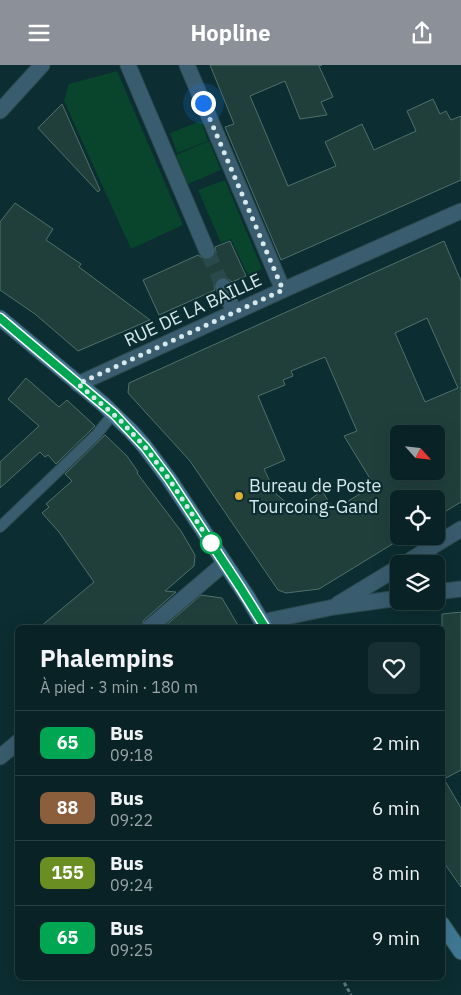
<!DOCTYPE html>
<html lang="fr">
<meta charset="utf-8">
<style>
:root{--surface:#092225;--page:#172f32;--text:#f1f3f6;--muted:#99a4a7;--line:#293f42;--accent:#8c9099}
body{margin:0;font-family:"IBM Plex Sans",sans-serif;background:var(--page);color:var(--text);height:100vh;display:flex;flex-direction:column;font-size:19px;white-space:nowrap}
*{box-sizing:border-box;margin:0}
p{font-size:16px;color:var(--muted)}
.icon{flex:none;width:28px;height:28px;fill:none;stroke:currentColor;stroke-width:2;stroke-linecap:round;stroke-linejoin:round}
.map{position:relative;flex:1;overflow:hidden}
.sheet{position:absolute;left:15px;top:560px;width:430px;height:355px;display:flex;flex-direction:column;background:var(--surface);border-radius:8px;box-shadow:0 5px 20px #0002,0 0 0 1px var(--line)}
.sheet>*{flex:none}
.badge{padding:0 10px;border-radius:8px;font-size:18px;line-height:32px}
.needle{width:32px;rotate:117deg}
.fabs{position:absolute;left:390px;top:360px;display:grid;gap:10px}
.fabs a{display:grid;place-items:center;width:55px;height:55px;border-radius:8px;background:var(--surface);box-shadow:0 5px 20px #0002,0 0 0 1px var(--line);font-size:25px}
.you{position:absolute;width:25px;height:25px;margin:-12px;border:4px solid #fff;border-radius:50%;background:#1a73e8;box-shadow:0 0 0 8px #1a73e833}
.map>.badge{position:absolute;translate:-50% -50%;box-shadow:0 0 0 2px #fff}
.round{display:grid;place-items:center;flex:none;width:52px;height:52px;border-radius:8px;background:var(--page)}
.overview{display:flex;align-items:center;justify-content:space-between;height:85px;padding:0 25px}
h1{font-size:24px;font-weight:800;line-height:38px}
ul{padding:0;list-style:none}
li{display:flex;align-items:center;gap:15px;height:65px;padding:0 25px;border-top:1px solid var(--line)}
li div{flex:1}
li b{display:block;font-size:19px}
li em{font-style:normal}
li .badge{min-width:55px;font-weight:700;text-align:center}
header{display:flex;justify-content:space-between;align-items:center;height:65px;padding:0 25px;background:var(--accent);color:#fff;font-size:22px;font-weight:800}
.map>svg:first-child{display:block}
</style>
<header><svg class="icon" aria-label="menu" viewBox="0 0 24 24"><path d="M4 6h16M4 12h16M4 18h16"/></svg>Hopline<svg class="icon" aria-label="share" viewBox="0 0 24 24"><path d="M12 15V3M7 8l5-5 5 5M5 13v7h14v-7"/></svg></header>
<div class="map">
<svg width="461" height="930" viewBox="0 0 461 930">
<rect width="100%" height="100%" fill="#0c2d31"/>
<g fill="#09442c">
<path d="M 117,6 L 183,160 L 131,184 L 64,36 L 69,19 Z"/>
<path d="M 201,56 L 208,76 L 177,88 L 170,68 Z"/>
<path d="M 209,76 L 221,105 L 188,119 L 176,90 Z"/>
<path d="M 225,115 L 262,204 L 248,210 L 231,174 L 221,178 L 198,125 Z"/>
</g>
<g fill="#203f3b" stroke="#4f706b" fill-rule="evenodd">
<path d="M 210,0 L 322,0 L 319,1 L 333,32 L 321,37 L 327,50 L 300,54 L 285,16 L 250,31 L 288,121 L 336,101 L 325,77 L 362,59 L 374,85 L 416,66 L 407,46 L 433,34 L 440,49 L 446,46 L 451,55 L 461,51 L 461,115 L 281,195 L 225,62 L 234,59 Z"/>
<path d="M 62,39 L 100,125 L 98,127 L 38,63 Z"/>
<path d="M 15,138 L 53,164 L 46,175 L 81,199 L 79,202 L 150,255 L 78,286 L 35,249 L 0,225 L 0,157 Z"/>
<path d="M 230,176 L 246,211 L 232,217 L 225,212 L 219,213 L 214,219 L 215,225 L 159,250 L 143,215 L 198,190 L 205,195 L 211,194 L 216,188 L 215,182 Z"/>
<path d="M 444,176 L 461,216 L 461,437 L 436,452 L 436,434 L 399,434 L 399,475 L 319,524 L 286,528 L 278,525 L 190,396 L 128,328 L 129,318 ZM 427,253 L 458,323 L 425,337 L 395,268 ZM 325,292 L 357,366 L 344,371 L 374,420 L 334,445 L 322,426 L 295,445 L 276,429 L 264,404 L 285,395 L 258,331 L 285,320 L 283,315 L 293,311 L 291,306 ZM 399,369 L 436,369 L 436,406 L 399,406 Z"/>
<path d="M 26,313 L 59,342 L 67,335 L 95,361 L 56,399 L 48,390 L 45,392 L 40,387 L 0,423 L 0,397 L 39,361 L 8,334 Z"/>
<path d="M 105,370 L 127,391 L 138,407 L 137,408 L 181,466 L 195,490 L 194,501 L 165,526 L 176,527 L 144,555 L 141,562 L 40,562 L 94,517 L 59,467 L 42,448 L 49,442 L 46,439 L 72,416 L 65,409 Z"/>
<path d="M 201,530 L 222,533 L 239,562 L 164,562 Z"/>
<path d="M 461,547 L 461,705 L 444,714 L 461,743 L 461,822 L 442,795 L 442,549 Z"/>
</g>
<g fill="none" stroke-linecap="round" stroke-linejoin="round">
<path stroke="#2a494d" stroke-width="15" stroke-dasharray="15 8" stroke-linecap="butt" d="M 207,186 L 223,221"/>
<g stroke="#2c4b4f" stroke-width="12">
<path id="service" d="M 0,462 L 97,369 L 113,349"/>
</g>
<g stroke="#2c4b4f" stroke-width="17">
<g id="minor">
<path d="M 128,0 L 207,186"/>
<path d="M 187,0 L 283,225"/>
<path d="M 0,46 L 42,0"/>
<path d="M 223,221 L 234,247"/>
<path d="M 78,319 L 283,225 L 461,146"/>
<path d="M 404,499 L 461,464"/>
<path d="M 436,527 L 461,524"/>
<path d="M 338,539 L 399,502"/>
<path d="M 262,557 L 334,542 L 399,533"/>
<path d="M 150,562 L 225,498"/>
<path d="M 0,692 L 18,677"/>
</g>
</g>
<g stroke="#2c4b4f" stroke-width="17">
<g id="secondary">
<path d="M 0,253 L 103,339 L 132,367 L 145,382 L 169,414 L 248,533 L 265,562"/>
<path d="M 442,859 L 461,887"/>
</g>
</g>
<path stroke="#607b7f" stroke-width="3" stroke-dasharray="4 2.5" stroke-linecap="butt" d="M 341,912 L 351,930"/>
<use href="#service" stroke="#395c6e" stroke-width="10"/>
<use href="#minor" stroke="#395c6e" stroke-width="15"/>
<use href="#secondary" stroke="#407895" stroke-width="15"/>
</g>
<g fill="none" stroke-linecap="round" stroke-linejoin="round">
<g stroke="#fff" stroke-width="11">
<path id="line" d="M 0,253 L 114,349 L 145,382 L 169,414 L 240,522 L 265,562"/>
</g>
<use href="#line" stroke="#00a651" stroke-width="8"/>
<path stroke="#d6e8eb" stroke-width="5" stroke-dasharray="0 9" d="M 203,38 L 283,225 L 78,319 L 119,354 L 145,382 L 169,414 L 211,478"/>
</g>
<circle fill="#ddb133" stroke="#0c2d31" stroke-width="2" cx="239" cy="431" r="5"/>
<circle fill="#fff" stroke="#00a651" stroke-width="2.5" cx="211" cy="478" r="10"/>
<g text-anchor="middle" stroke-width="4.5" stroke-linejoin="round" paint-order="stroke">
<g font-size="18" fill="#d6e8eb" stroke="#0c2d31">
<text transform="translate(193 245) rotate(-25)" y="6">RUE DE LA BAILLE</text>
</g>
<g font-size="18" fill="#d6e8eb" stroke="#0c2d31" text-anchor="start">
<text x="249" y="427">Bureau de Poste<tspan x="249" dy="21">Tourcoing-Gand</tspan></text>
</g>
</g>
</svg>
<div class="fabs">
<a><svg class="needle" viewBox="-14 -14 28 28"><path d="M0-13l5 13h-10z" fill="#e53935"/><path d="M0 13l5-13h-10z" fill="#99a4a7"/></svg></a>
<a><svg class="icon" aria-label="locate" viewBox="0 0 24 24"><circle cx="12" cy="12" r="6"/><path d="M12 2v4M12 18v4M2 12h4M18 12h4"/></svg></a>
<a><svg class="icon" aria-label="layers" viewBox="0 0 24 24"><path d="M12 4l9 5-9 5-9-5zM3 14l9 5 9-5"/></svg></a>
</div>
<div class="you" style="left:203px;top:38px"></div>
<section class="sheet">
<div class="overview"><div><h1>Phalempins</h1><p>À pied · 3 min · 180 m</p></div><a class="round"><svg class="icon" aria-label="heart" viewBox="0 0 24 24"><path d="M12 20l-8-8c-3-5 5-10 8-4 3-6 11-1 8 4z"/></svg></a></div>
<ul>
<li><span class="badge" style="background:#00a651;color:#fff">65</span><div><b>Bus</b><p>09:18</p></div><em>2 min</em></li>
<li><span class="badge" style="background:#8b5e3c;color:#fff">88</span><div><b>Bus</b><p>09:22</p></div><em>6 min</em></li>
<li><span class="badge" style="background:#6b8e23;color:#fff">155</span><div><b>Bus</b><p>09:24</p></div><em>8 min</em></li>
<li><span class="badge" style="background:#00a651;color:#fff">65</span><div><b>Bus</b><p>09:25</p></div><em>9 min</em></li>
</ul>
</section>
</div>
